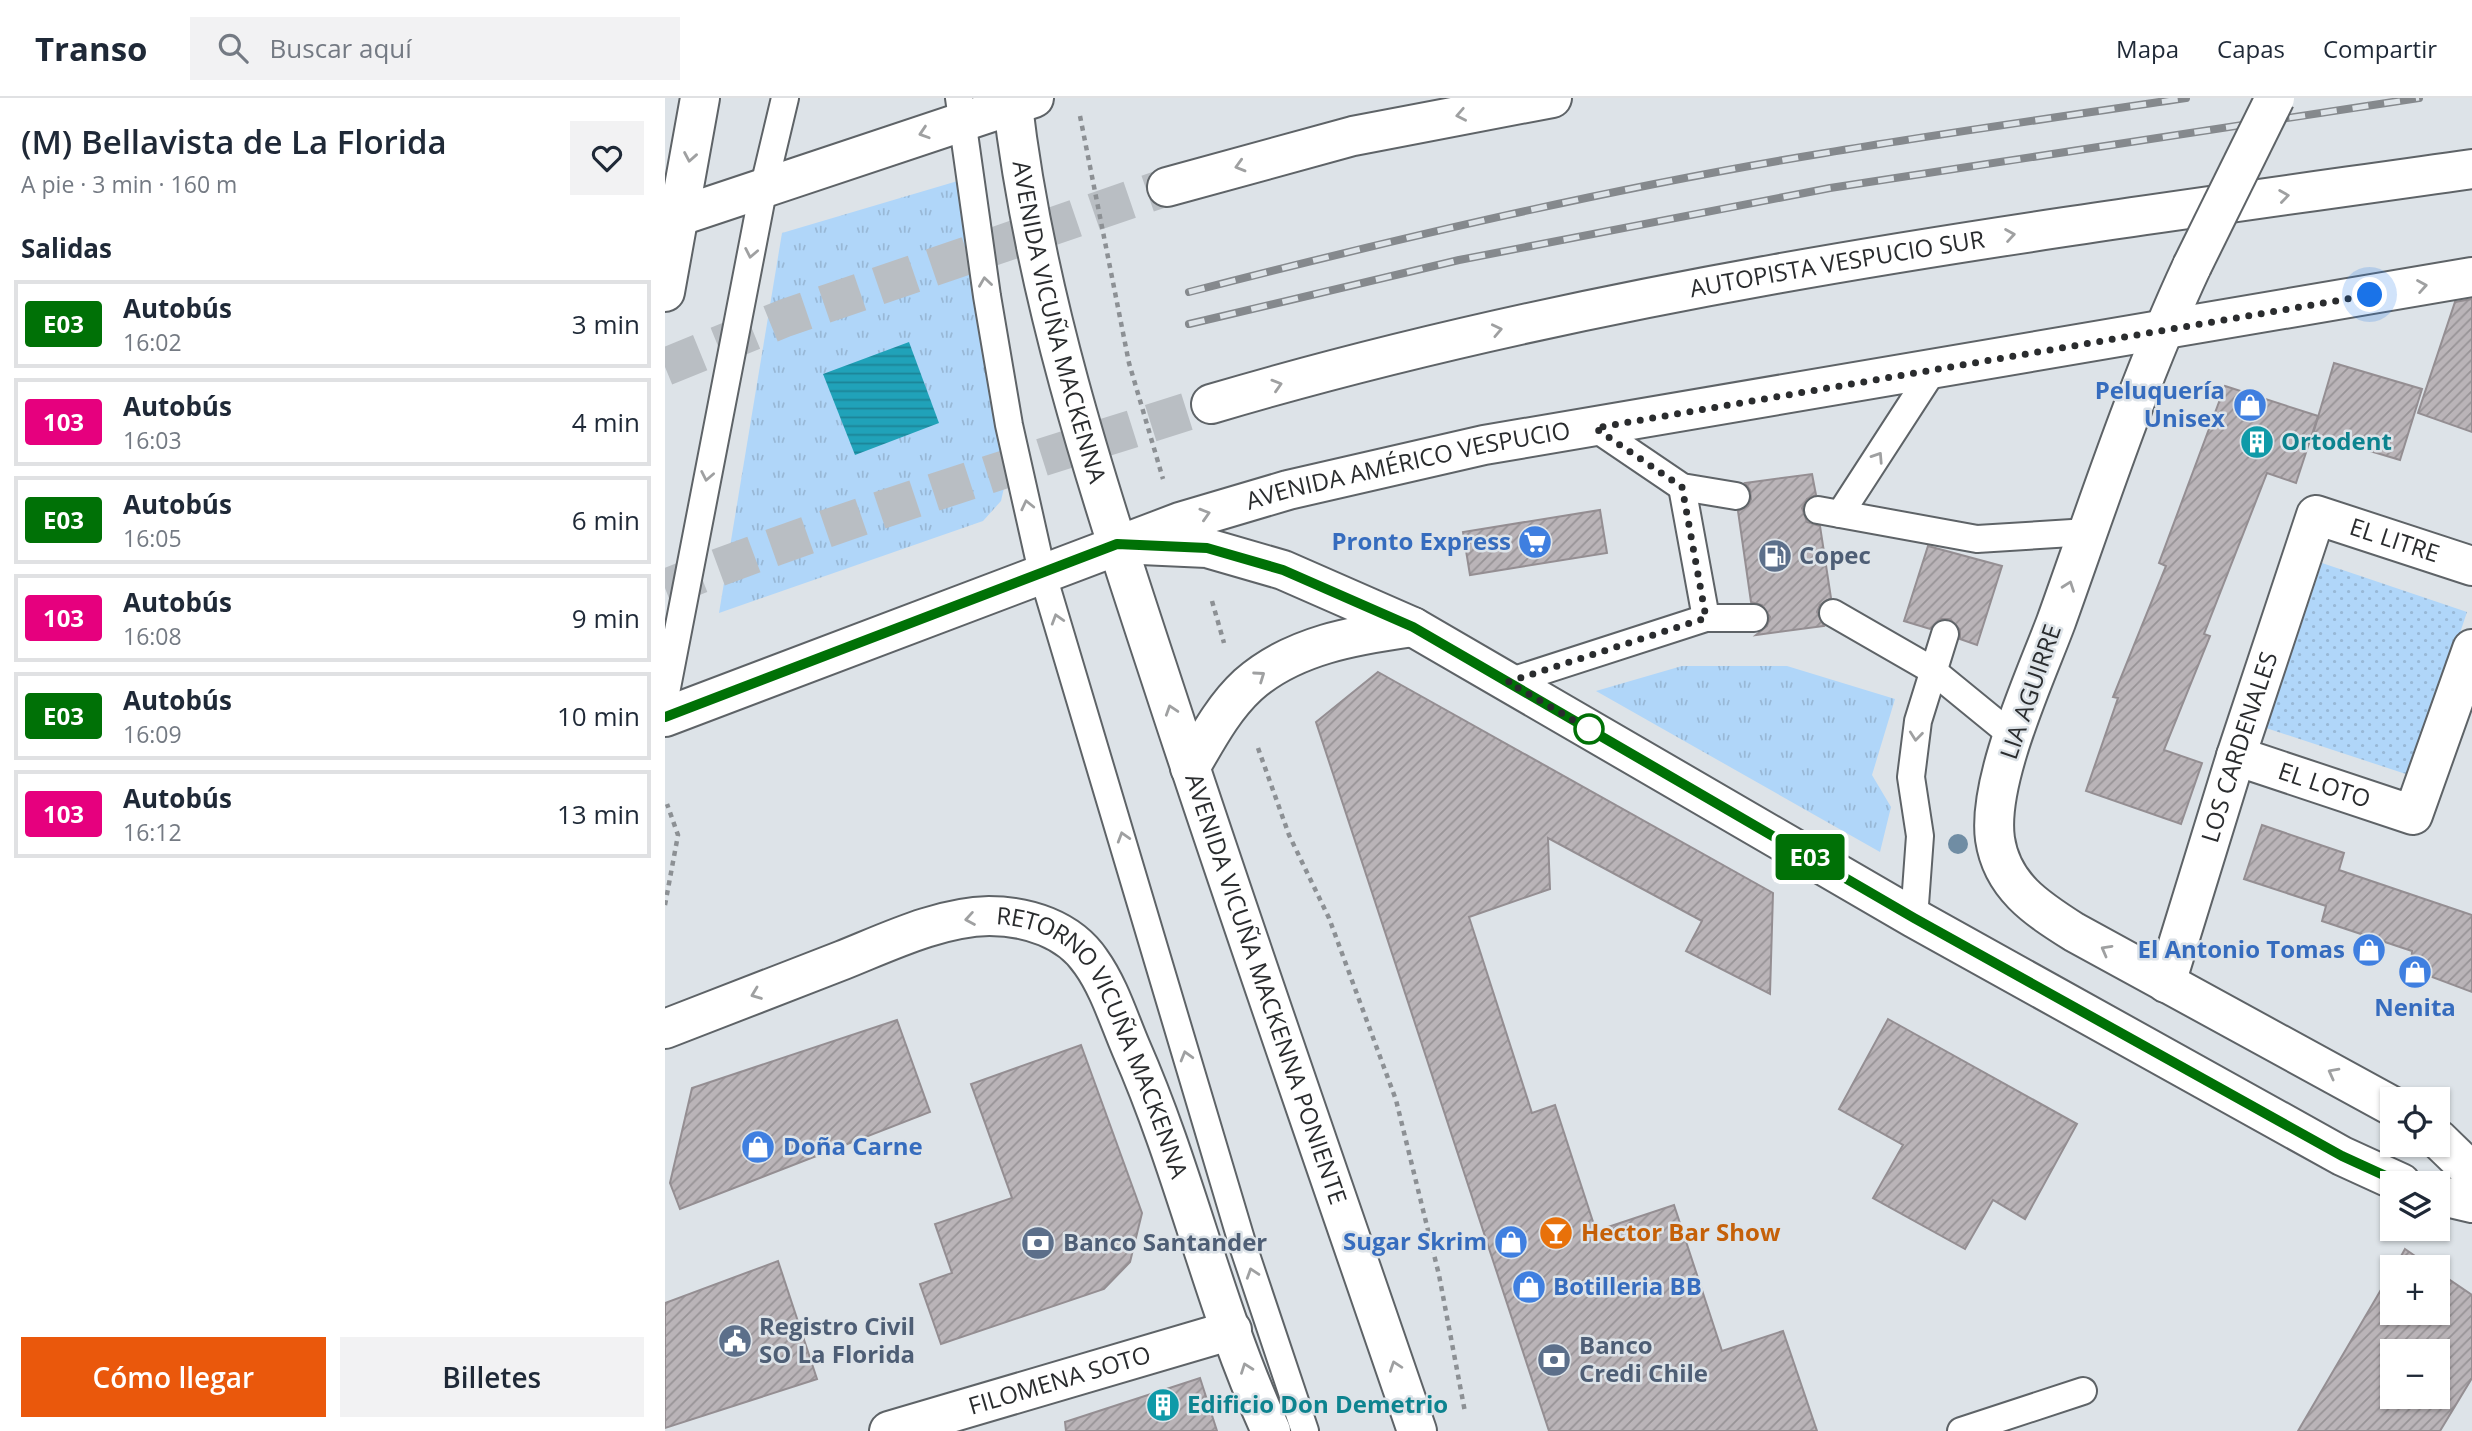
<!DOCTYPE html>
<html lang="es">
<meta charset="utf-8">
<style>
:root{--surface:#fff;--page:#f2f2f3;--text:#1f2937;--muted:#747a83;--line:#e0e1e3;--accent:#ea580c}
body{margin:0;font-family:"Open Sans",sans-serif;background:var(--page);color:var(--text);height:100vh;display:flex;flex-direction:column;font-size:26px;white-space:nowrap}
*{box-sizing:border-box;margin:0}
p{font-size:23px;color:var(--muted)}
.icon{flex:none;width:38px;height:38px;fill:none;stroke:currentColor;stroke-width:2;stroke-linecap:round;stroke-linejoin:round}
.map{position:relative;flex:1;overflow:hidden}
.details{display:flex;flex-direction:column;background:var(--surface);width:665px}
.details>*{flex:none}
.badge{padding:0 14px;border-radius:5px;font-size:24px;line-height:46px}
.fabs{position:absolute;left:1715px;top:989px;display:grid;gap:14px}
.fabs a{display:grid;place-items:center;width:70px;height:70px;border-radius:0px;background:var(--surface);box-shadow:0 2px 5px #0004;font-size:35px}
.you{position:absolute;width:35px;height:35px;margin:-18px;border:5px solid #fff;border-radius:50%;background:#1a73e8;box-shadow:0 0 0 10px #1a73e833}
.map>.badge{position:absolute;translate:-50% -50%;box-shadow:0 0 0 4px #fff}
h2{padding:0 21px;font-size:26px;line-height:63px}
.round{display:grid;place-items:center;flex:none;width:74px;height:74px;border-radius:0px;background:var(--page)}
.summary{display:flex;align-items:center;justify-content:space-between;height:119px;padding:0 21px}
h1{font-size:33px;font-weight:600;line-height:52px}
.cta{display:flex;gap:14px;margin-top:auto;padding:14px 21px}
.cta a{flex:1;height:80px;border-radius:0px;background:var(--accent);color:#fff;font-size:28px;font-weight:600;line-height:80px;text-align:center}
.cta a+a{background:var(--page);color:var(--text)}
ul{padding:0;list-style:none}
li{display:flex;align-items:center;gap:21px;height:88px;margin:0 14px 10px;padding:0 7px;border:4px solid var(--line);border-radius:0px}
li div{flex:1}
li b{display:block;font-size:26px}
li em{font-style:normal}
li .badge{min-width:77px;font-weight:700;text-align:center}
header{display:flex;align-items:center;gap:42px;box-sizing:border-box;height:98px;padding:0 35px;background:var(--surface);border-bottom:2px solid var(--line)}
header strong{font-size:33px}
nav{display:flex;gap:38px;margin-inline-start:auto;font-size:24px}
.search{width:490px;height:63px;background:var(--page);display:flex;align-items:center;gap:18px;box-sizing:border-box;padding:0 24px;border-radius:0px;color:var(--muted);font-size:26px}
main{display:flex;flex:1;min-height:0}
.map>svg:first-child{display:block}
</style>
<header>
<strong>Transo</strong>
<div class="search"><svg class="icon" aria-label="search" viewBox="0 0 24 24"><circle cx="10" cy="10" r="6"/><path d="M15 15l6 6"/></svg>Buscar aquí</div>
<nav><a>Mapa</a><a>Capas</a><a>Compartir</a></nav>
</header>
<main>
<section class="details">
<div class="summary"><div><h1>(M) Bellavista de La Florida</h1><p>A pie · 3 min · 160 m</p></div><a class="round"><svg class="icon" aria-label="heart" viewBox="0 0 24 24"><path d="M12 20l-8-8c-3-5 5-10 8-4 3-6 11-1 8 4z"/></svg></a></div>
<h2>Salidas</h2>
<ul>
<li><span class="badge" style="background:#007106;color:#fff">E03</span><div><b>Autobús</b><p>16:02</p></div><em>3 min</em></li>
<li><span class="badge" style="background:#e6007e;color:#fff">103</span><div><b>Autobús</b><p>16:03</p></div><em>4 min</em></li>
<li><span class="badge" style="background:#007106;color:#fff">E03</span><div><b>Autobús</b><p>16:05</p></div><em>6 min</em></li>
<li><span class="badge" style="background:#e6007e;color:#fff">103</span><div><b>Autobús</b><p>16:08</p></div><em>9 min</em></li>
<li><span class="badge" style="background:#007106;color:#fff">E03</span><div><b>Autobús</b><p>16:09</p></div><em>10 min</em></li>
<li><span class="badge" style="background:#e6007e;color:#fff">103</span><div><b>Autobús</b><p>16:12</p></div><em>13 min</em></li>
</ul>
<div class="cta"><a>Cómo llegar</a><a>Billetes</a></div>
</section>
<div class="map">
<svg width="1807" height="1333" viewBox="0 0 1807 1333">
<defs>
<pattern id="grass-tufts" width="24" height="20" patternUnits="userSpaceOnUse" patternTransform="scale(1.75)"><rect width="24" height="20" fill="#b0d6f9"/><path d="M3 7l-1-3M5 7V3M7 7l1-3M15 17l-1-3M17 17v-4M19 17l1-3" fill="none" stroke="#98b8d6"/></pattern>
<pattern id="park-dots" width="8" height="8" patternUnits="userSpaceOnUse" patternTransform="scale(1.75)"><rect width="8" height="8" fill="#b0d6f9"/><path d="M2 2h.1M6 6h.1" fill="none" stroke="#98b8d6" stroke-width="1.8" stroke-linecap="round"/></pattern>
<pattern id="water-rules" width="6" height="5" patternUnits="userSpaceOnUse" patternTransform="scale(1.75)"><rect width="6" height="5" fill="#20a2b9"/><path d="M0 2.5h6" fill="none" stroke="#1c8497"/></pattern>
<pattern id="building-hatch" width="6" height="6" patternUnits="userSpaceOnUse" patternTransform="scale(1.75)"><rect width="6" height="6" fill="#bab4b8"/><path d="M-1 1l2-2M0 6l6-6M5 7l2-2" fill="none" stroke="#979396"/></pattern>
</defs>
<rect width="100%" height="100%" fill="#dde3e8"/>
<g fill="url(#grass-tufts)">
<path d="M 296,82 L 345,363 L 336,403 L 318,423 L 54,515 L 117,135 Z"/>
<path d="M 1017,568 L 1122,568 L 1230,601 L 1207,677 L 1226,709 L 1215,754 L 931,593 Z"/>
</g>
<path fill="url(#park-dots)" d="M 1657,465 L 1802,514 L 1747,678 L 1601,630 Z"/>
<path fill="url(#water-rules)" d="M 244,244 L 274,325 L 190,357 L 158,276 Z"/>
<g fill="url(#building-hatch)" stroke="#948e92" stroke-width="2" fill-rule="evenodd">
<path d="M 1807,201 L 1807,334 L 1753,315 L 1790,204 Z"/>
<path d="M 1669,265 L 1757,291 L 1735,362 L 1648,336 Z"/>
<path d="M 1560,288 L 1653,318 L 1631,385 L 1602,375 L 1539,536 L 1545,538 L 1499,652 L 1537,665 L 1516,726 L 1421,693 L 1453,600 L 1448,599 L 1501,468 L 1494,465 Z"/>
<path d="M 1147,376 L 1151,397 L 1142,401 L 1137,410 L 1142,424 L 1155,428 L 1166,500 L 1155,507 L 1152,514 L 1159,528 L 1091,537 L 1102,528 L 1105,519 L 1097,507 L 1086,504 L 1073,413 L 1083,408 L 1086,401 L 1085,392 L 1080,385 Z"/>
<path d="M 935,412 L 942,455 L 805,477 L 798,434 Z"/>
<path d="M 1263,448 L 1337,468 L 1312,547 L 1295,541 L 1295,532 L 1285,521 L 1276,521 L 1265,531 L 1239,523 Z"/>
<path d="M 713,574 L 1108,795 L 1105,896 L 1021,853 L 1037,823 L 883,740 L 885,791 L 804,819 L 867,1015 L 890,1007 L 931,1133 L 1009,1107 L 1057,1253 L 1118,1233 L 1152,1333 L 884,1333 L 651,624 Z"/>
<path d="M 1597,727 L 1679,755 L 1674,772 L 1807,817 L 1807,894 L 1746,871 L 1747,853 L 1657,823 L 1661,808 L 1579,781 Z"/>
<path d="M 1223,921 L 1412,1026 L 1360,1121 L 1328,1102 L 1300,1151 L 1208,1100 L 1238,1047 L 1174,1011 Z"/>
<path d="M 232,922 L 265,1014 L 15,1111 L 5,1085 L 27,990 Z"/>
<path d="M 416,947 L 477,1115 L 465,1164 L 439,1191 L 276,1246 L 255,1186 L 287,1175 L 270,1126 L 347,1100 L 306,986 Z"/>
<path d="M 1740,1151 L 1766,1169 L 1730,1169 Z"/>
<path d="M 113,1163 L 152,1281 L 0,1330 L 0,1205 Z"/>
<path d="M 1727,1173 L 1727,1214 L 1773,1214 L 1773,1174 L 1807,1197 L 1807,1280 L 1775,1333 L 1633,1333 ZM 1727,1253 L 1773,1253 L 1773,1298 L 1727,1298 Z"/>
<path d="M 535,1280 L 552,1333 L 401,1333 L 400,1324 Z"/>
</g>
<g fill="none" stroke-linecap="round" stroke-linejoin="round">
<g stroke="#b9bec3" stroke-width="38" stroke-dasharray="38 19" stroke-linecap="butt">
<path d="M 0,269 L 120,220 L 502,89"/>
<path d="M 0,490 C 179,420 363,364 546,306"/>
</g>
<g stroke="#5e6367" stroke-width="30">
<g id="service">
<path d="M 294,0 L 322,198 L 344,327 L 377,474 L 578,1148 L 640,1333"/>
<path d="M 930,330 L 1017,389 L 1071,398"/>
<path d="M 1017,389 L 1041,520"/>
<path d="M 1153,412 L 1312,441 L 1423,434"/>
<path d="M 1175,416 L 1269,271"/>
<path d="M 1168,515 L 1267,572 L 1349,639"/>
<path d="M 843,584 L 1041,520 L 1089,520"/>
<path d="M 0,600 L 99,88 L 120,0"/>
<path d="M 1249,820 L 1255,738 L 1246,679 L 1253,623 L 1280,536"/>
<path d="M 1296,1333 L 1418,1293"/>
</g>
</g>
<g stroke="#5e6367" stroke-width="42">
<g id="minor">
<path id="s1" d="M 1571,658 L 1748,717 L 1807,551"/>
<path id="s2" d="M 1501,885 L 1571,658 L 1651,417 L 1807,468"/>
<path id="s3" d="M 0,931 C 59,908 118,885 178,862 C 223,844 274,819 324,818 C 362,818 404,831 426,864 C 444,889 454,922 466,950 C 521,1075 549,1210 606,1333"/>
<path id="s4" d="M 224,1333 L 567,1232"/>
</g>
</g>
<g stroke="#5e6367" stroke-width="42">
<g id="secondary">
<path d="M 1527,168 C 1473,284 1434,404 1391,524 C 1370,580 1322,683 1330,741 C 1337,788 1371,810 1409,834 L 1727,1008"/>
<path d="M 454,446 L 542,450 L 618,472 L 748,529 L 1249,820 L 1677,1058 L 1736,1085"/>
<path d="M 1773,1041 L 1807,1074"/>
<path d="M 1773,1097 L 1807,1105"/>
</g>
</g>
<g stroke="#5e6367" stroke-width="42">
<g id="primary">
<path id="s5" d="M 347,0 C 370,205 437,401 501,596 C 582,843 668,1088 752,1333"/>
<path d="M 0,123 L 369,0"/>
<path d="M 0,194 L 35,0"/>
<path id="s6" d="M 0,619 L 515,424 L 623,392 L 819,347 L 1807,179"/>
<path d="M 525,670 C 542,641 558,610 583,587 C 628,547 691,537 748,529"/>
</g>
</g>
<g stroke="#5e6367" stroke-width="42">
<g id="motorway">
<path d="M 502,89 L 688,38 L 887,0"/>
<path id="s7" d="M 546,306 C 957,184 1384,131 1807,71"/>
</g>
</g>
<g stroke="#8c9094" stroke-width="4.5" stroke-dasharray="5 5" stroke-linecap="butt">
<path d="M 415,18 L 464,265 L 498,381"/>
<path d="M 547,503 L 559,545"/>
<path d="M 593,650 L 624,737 L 664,820 L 731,1002 L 774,1177 L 800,1314"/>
<path d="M 0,807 L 13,737 L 2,706"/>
</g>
<use href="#service" stroke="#fff" stroke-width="26"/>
<use href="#minor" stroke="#fff" stroke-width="38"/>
<use href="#secondary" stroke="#fff" stroke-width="38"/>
<use href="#primary" stroke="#fff" stroke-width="38"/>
<use href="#motorway" stroke="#fff" stroke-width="38"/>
<g stroke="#85898d" stroke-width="8">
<g id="rail">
<path d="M 524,194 C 734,140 946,90 1160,55 C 1280,35 1401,18 1521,0"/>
<path d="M 524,226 L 794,162 L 1165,90 L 1754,0"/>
</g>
</g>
<use href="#rail" stroke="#dde3e8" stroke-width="5" stroke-dasharray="16" stroke-linecap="butt"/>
<g stroke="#5e6367" stroke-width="42" stroke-linecap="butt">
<path id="secondary-bridge" d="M 1527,168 L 1610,0"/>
</g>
<use href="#secondary-bridge" stroke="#fff" stroke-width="38"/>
</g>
<circle fill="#708da4" cx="1293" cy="746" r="10"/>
<defs><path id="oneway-chevron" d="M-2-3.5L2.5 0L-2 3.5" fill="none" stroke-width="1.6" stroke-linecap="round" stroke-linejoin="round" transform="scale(1.75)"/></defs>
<g stroke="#9fa0a1">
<use href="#oneway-chevron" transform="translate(796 17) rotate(169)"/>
<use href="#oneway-chevron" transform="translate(259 35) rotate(162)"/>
<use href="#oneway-chevron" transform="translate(25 59) rotate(100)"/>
<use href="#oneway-chevron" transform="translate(575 68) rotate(164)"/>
<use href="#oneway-chevron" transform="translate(1619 98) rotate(-8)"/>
<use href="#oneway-chevron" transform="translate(1345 137) rotate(-9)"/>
<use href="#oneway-chevron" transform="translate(86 155) rotate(101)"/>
<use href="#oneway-chevron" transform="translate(320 184) rotate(-98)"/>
<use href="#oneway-chevron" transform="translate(1757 188) rotate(-10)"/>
<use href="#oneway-chevron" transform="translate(832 232) rotate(-12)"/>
<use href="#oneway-chevron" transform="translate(612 287) rotate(-17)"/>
<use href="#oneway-chevron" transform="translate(1213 359) rotate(-57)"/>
<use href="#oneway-chevron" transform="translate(42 378) rotate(101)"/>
<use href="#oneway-chevron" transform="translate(362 407) rotate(-103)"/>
<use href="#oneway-chevron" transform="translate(540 416) rotate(-17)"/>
<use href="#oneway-chevron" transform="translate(1404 488) rotate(-70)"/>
<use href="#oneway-chevron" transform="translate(392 521) rotate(-107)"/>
<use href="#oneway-chevron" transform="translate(595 578) rotate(-35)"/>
<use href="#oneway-chevron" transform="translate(506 612) rotate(-108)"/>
<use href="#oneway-chevron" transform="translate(1251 638) rotate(96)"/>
<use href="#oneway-chevron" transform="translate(458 739) rotate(-107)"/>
<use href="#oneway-chevron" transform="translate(305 821) rotate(170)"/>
<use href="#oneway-chevron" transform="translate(1441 852) rotate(-151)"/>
<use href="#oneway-chevron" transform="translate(91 896) rotate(159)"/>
<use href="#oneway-chevron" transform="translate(521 958) rotate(-106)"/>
<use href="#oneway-chevron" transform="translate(1668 975) rotate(-152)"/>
<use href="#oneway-chevron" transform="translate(587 1175) rotate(-108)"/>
<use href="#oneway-chevron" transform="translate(730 1268) rotate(-109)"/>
<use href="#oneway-chevron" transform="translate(581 1270) rotate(-110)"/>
</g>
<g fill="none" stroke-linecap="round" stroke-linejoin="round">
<g stroke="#fff" stroke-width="16">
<path id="line" d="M 0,619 L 452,446 L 542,450 L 618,472 L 748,529 L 1249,820 L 1677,1058 L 1736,1085"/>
</g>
<use href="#line" stroke="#007106" stroke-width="10"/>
<path stroke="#2a2c2e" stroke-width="7" stroke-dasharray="0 12.6" d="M 924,631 L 932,636 L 843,584 L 1041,520 L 1017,389 L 930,330 L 1705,197"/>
</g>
<defs>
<g id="shop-disc" transform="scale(1.75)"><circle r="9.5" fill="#3f7fe0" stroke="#dde3e8"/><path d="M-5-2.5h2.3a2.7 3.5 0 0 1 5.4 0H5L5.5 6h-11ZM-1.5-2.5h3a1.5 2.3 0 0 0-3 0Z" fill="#fff"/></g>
<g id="building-disc" transform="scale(1.75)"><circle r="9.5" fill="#0f9aa8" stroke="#dde3e8"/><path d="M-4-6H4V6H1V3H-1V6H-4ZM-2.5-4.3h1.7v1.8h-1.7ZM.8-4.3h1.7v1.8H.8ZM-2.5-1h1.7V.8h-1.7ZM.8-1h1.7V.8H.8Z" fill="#fff"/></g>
<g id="supermarket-disc" transform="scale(1.75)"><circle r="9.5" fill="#3f7fe0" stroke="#dde3e8"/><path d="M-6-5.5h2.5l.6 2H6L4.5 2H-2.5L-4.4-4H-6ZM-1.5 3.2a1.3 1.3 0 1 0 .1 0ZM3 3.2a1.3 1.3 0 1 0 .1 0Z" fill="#fff"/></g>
<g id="fuel-disc" transform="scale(1.75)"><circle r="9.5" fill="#5c6f8a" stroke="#dde3e8"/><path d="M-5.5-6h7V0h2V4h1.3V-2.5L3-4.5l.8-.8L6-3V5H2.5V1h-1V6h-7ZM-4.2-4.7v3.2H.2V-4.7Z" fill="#fff"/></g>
<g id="bar-disc" transform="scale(1.75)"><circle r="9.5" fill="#e8710a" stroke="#dde3e8"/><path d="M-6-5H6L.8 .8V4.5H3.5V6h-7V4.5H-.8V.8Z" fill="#fff"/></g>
<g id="bank-disc" transform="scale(1.75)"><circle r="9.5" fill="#5c6f8a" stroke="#dde3e8"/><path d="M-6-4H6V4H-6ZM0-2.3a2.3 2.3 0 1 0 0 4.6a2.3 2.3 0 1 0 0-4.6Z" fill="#fff"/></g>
<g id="civic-disc" transform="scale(1.75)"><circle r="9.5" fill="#5c6f8a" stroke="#dde3e8"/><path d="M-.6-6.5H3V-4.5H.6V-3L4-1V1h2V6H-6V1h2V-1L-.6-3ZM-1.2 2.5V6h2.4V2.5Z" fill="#fff"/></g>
</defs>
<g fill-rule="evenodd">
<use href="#shop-disc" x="1585" y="307"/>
<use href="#building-disc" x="1592" y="344"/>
<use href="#supermarket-disc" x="870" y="444"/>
<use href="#fuel-disc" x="1110" y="458"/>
<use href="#shop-disc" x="1704" y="852"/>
<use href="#shop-disc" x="1750" y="874"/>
<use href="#shop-disc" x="93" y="1049"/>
<use href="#bar-disc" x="891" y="1135"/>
<use href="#shop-disc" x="846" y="1144"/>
<use href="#bank-disc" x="373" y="1145"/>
<use href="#shop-disc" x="864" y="1189"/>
<use href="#civic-disc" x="70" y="1243"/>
<use href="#bank-disc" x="889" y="1262"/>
<use href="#building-disc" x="498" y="1307"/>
</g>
<circle fill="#fff" stroke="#007106" stroke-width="3.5" cx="924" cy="631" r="14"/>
<g text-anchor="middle" stroke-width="5" stroke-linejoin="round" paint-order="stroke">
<g font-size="24" fill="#2a2c2e" stroke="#dde3e8">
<text dy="8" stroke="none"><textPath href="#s7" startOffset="642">AUTOPISTA VESPUCIO SUR</textPath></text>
<text dy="8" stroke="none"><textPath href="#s5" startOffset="229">AVENIDA VICUÑA MACKENNA</textPath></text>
<text dy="8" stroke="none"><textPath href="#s6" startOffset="786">AVENIDA AMÉRICO VESPUCIO</textPath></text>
<text dy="8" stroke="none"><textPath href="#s2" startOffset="574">EL LITRE</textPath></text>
<text transform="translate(1366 594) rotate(-71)" y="8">LIA AGUIRRE</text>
<text dy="8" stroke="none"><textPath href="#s2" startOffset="247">LOS CARDENALES</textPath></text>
<text dy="8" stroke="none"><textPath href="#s1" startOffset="93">EL LOTO</textPath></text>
<text dy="8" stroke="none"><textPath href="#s5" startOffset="928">AVENIDA VICUÑA MACKENNA PONIENTE</textPath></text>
<text dy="8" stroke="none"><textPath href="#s3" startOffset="523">RETORNO VICUÑA MACKENNA</textPath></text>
<text dy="8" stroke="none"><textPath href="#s4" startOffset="178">FILOMENA SOTO</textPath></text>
</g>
<g font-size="24" font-weight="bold" fill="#366cbe" stroke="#dde3e8" text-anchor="end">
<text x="1560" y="301">Peluquería<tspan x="1560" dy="28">Unisex</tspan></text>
<text x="846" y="452">Pronto Express</text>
<text x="1680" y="860">El Antonio Tomas</text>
<text x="1750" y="918" text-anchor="middle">Nenita</text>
<text x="118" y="1057" text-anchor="start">Doña Carne</text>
<text x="822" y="1152">Sugar Skrim</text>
<text x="888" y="1197" text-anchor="start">Botilleria BB</text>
</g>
<g font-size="24" font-weight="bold" fill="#0d838f" stroke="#dde3e8" text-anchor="start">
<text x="1616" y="352">Ortodent</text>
<text x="522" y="1315">Edificio Don Demetrio</text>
</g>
<g font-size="24" font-weight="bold" fill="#4e5e75" stroke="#dde3e8" text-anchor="start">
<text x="1134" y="466">Copec</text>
<text x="398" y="1153">Banco Santander</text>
<text x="94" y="1237">Registro Civil<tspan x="94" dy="28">SO La Florida</tspan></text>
<text x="914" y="1256">Banco<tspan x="914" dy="28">Credi Chile</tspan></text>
</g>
<g font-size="24" font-weight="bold" fill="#c56008" stroke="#dde3e8" text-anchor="start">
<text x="916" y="1143">Hector Bar Show</text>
</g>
</g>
</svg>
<div class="fabs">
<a><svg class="icon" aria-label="locate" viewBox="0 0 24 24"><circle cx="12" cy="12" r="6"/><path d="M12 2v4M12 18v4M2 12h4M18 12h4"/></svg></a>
<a><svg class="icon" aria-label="layers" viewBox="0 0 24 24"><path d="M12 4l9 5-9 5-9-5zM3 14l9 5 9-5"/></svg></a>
<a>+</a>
<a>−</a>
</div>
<div class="you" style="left:1705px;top:197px"></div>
<b class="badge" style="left:1145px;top:759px;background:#007106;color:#fff">E03</b>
</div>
</main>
